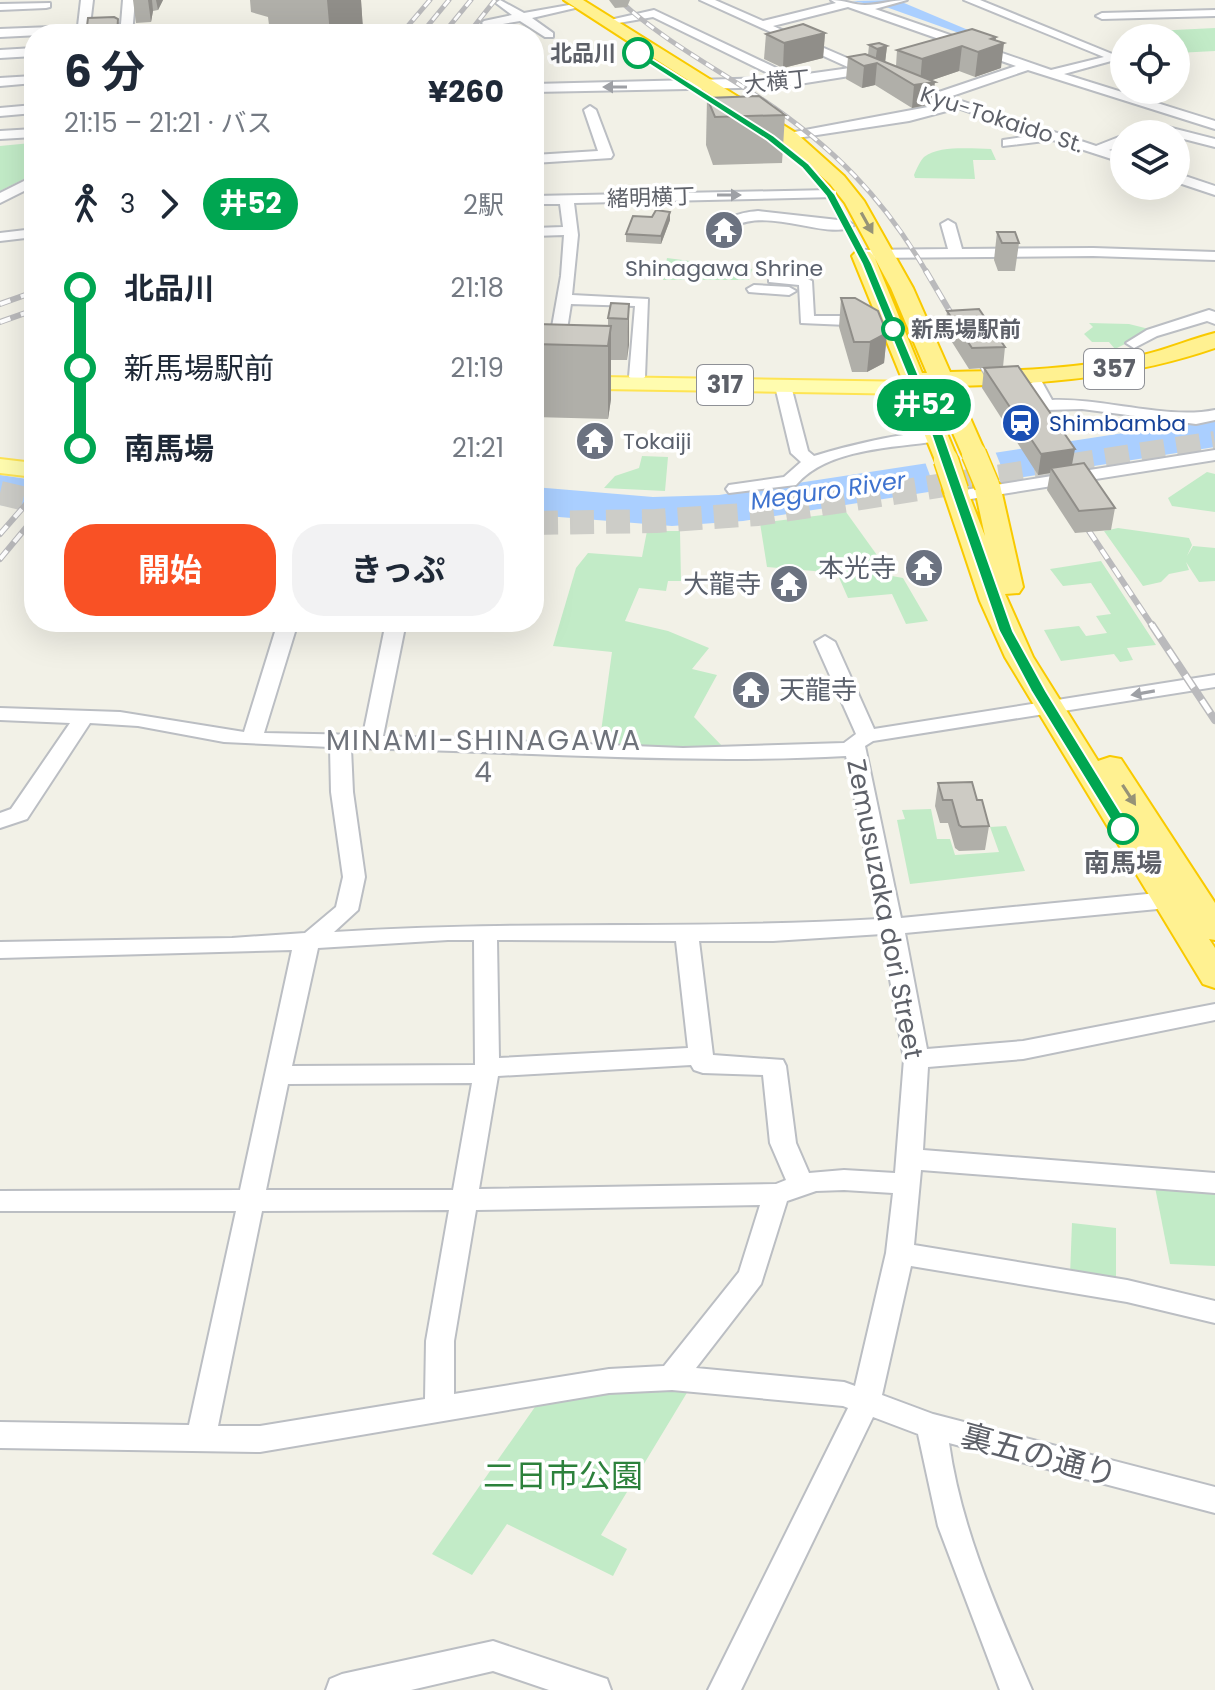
<!DOCTYPE html>
<html lang="ja">
<meta charset="utf-8">
<style>
:root{--surface:#fff;--page:#f2f2f3;--text:#1f2937;--muted:#747a83;--accent:#f95125}
body{margin:0;font-family:Poppins,"Noto Sans JP",sans-serif;background:var(--page);color:var(--text);height:100vh;display:flex;flex-direction:column;font-size:30px;white-space:nowrap}
*{box-sizing:border-box;margin:0}
p{font-size:26px;color:var(--muted)}
.icon{flex:none;width:44px;height:44px;fill:none;stroke:currentColor;stroke-width:2;stroke-linecap:round;stroke-linejoin:round}
.map{position:relative;flex:1;overflow:hidden}
.sheet{position:absolute;left:24px;top:24px;width:520px;height:608px;display:flex;flex-direction:column;background:var(--surface);border-radius:32px;box-shadow:0 8px 32px #0002}
.sheet>*{flex:none}
.badge{padding:0 16px;border-radius:26px;font-size:28px;line-height:52px}
.buttons{position:absolute;left:1110px;top:24px;display:grid;gap:16px}
.buttons a{display:grid;place-items:center;width:80px;height:80px;border-radius:50%;background:var(--surface);box-shadow:0 8px 32px #0002;font-size:40px}
.map>.badge{position:absolute;translate:-50% -50%;box-shadow:0 0 0 4px #fff}
.legs{display:flex;align-items:center;gap:12px;height:88px;padding:0 40px;font-size:26px}
.legs p{margin-inline-start:auto}
.head{display:flex;align-items:center;justify-content:space-between;height:136px;padding:0 40px}
h1{font-size:44px;font-weight:700;line-height:60px}
.primary-button{display:flex;gap:16px;margin-top:auto;padding:16px 40px}
.primary-button a{flex:1;height:92px;border-radius:32px;background:var(--accent);color:#fff;font-size:32px;font-weight:700;line-height:92px;text-align:center}
.primary-button a+a{background:var(--page);color:var(--text)}
ul{padding:0 40px;list-style:none}
li{display:flex;align-items:center;gap:28px;height:80px;font-size:30px}
li i{display:grid;place-items:center;width:12px;height:100%;margin:0 10px;background:currentColor}
li i::after{content:'';width:20px;height:20px;margin:-10px;border:6px solid;border-radius:50%;background:var(--surface)}
li p{margin-inline-start:auto}
li:first-child i{background:linear-gradient(#0000 50%,currentColor 0)}
li:last-child i{background:linear-gradient(currentColor 50%,#0000 0)}
.map>svg:first-child{display:block}
</style>
<div class="map">
<svg width="1215" height="1690" viewBox="0 0 1215 1690">
<rect width="100%" height="100%" fill="#f2f1e7"/>
<g fill="#c2ebc7">
<path d="M 1215,28 L 1215,51 L 1177,53 L 1176,38 L 1161,38 L 1154,31 Z"/>
<path d="M 31,143 L 34,174 L 0,191 L 0,146 Z"/>
<path d="M 991,149 L 996,160 L 973,160 L 975,179 L 915,178 L 914,175 C 916,170 920,161 924,157 C 940,145 972,149 991,149 Z"/>
<path d="M 667,258 L 752,269 L 749,280 L 663,280 Z"/>
<path d="M 1089,323 L 1129,324 L 1153,330 L 1115,349 L 1109,342 L 1092,342 L 1084,334 L 1093,327 Z"/>
<path d="M 642,456 L 668,457 L 665,491 L 604,488 L 615,476 L 639,468 Z"/>
<path d="M 1207,472 L 1215,474 L 1215,512 L 1172,506 L 1168,498 Z"/>
<path d="M 846,512 L 892,576 L 903,578 L 928,621 L 906,624 L 892,594 L 848,598 L 837,573 L 767,567 L 760,523 Z"/>
<path d="M 1118,528 L 1189,538 L 1192,545 L 1187,556 L 1193,546 L 1215,548 L 1215,581 L 1199,582 L 1186,562 L 1189,570 L 1169,574 L 1161,582 L 1143,586 L 1104,531 Z"/>
<path d="M 647,531 L 680,531 L 681,581 L 668,581 L 666,591 L 639,588 L 625,621 L 668,631 L 709,648 L 692,669 L 717,675 L 694,717 L 725,749 L 599,746 L 612,652 L 553,646 L 576,568 L 588,553 L 642,557 Z"/>
<path d="M 1101,561 L 1156,645 L 1127,648 L 1133,660 L 1120,662 L 1114,654 L 1061,661 L 1044,630 L 1079,626 L 1086,636 L 1107,633 L 1096,616 L 1111,614 L 1091,583 L 1063,586 L 1050,569 Z"/>
<path d="M 931,809 L 937,839 L 950,839 L 955,855 L 999,852 L 990,827 L 1006,826 L 1025,871 L 910,884 L 897,820 L 905,819 L 902,810 Z"/>
<path d="M 1154,1182 L 1215,1188 L 1215,1266 L 1170,1264 Z"/>
<path d="M 1072,1223 L 1116,1228 L 1116,1282 L 1070,1276 Z"/>
<path d="M 688,1391 L 601,1535 L 627,1549 L 613,1576 L 507,1524 L 472,1575 L 432,1554 L 537,1404 L 620,1393 Z"/>
</g>
<g fill="#aacfff">
<path d="M 897,0 L 980,35 L 973,38 L 886,7 L 852,1 Z"/>
<path d="M 1215,419 L 1215,447 L 743,521 L 672,526 L 534,515 L 534,487 L 653,497 L 719,495 Z"/>
<path d="M 0,475 L 34,480 L 34,509 L 0,505 Z"/>
</g>
<path fill="#f2f1e7" d="M 995,451 L 1007,481 L 936,492 L 925,462 Z"/>
<g fill="none" stroke-linecap="round" stroke-linejoin="round">
<g stroke="#cdcdc8" stroke-width="24" stroke-dasharray="24 12" stroke-linecap="butt">
<path d="M 0,493 L 34,501"/>
<path d="M 534,523 L 656,521 L 758,514 L 1215,443"/>
</g>
<g stroke="#bbbec3" stroke-width="4">
<g id="minor">
<path d="M 81,0 L 93,0 L 90,25 L 121,24 L 123,0 L 135,0 L 132,34 L 120,34 L 120,31 L 0,37 L 0,29 L 78,26 Z"/>
<path d="M 500,0 L 524,13 L 569,5 L 575,8 L 532,18 L 553,33 L 553,37 L 545,37 L 520,21 L 497,25 L 506,34 L 493,34 L 482,23 L 484,21 L 512,15 L 496,3 Z"/>
<path d="M 700,0 L 715,0 L 763,21 L 836,3 L 831,0 C 843,0 855,5 865,5 C 879,5 892,0 907,0 L 875,9 L 1051,70 L 1104,57 L 964,0 L 980,0 L 1122,58 L 1064,74 L 1215,121 L 1215,129 L 1028,70 L 949,97 L 1096,146 L 1124,135 L 1124,144 L 1109,150 L 1124,155 L 1124,163 L 1053,140 L 1003,146 L 1003,140 L 1037,135 L 958,108 L 909,121 L 784,140 L 782,137 L 789,133 L 944,104 L 901,90 L 901,84 L 936,93 L 1016,66 L 848,7 L 773,26 L 877,71 L 877,77 L 862,74 L 793,85 L 739,88 L 534,92 L 534,84 L 778,78 L 653,17 L 607,25 L 601,22 L 654,10 L 793,76 L 850,68 Z"/>
<path d="M 50,3 L 50,7 L 46,8 L 0,10 L 0,4 Z"/>
<path d="M 1215,10 L 1215,16 L 1102,19 L 1096,16 L 1102,13 Z"/>
<path d="M 34,48 L 34,56 L 0,58 L 0,50 Z"/>
<path d="M 33,76 L 34,83 L 0,86 L 0,78 Z"/>
<path d="M 34,105 L 34,113 L 0,116 L 0,108 Z"/>
<path d="M 590,106 L 596,110 L 613,155 L 611,158 L 534,163 L 534,155 L 598,151 L 584,110 Z"/>
<path d="M 1152,123 L 1215,139 L 1215,147 L 1176,137 L 1176,134 L 1147,130 L 1146,127 Z"/>
<path d="M 34,129 L 34,137 L 0,139 L 0,131 Z"/>
<path d="M 1176,173 L 1215,186 L 1215,195 L 1176,182 Z"/>
<path d="M 34,176 L 34,186 L 0,203 L 0,193 Z"/>
<path d="M 831,190 L 836,191 L 836,197 L 574,203 L 578,235 L 572,295 L 648,299 L 645,377 L 637,382 L 629,377 L 635,306 L 571,304 L 563,355 L 555,360 L 547,355 L 561,276 L 564,235 L 534,236 L 534,228 L 563,227 L 560,204 L 534,204 L 534,196 Z"/>
<path d="M 758,211 L 847,221 L 854,225 C 832,242 770,207 735,226 L 727,240 L 717,240 L 715,237 C 725,217 736,213 758,211 Z"/>
<path d="M 948,220 L 955,224 L 962,249 L 1093,248 L 1215,252 L 1215,260 L 1093,256 L 863,258 L 856,254 L 863,250 L 948,249 L 941,224 Z"/>
<path d="M 34,229 L 34,237 L 0,241 L 0,233 Z"/>
<path d="M 774,275 L 803,277 L 812,281 L 814,316 L 870,316 L 878,321 L 870,326 L 801,323 L 799,285 L 769,282 L 769,276 Z"/>
<path d="M 754,285 L 789,287 L 796,291 L 789,295 L 749,292 L 747,289 Z"/>
<path d="M 1209,310 L 1215,312 L 1215,324 L 1207,321 L 1157,336 L 1134,348 L 1126,343 L 1147,330 Z"/>
<path d="M 1036,380 L 1042,382 L 1052,400 C 1104,398 1167,420 1215,410 L 1215,420 L 1196,424 L 1082,409 L 1046,410 L 1040,408 L 1028,385 Z"/>
<path d="M 783,381 L 791,386 L 808,451 L 814,456 C 836,449 932,423 946,436 L 938,441 C 894,448 827,448 796,485 L 729,493 L 726,489 L 729,485 L 784,477 L 801,462 L 791,453 L 775,386 Z"/>
<path d="M 1215,450 L 1215,460 L 958,501 L 949,496 L 958,491 Z"/>
<path d="M 278,622 L 298,622 L 264,733 L 363,735 L 386,622 L 406,622 L 383,736 L 683,748 L 844,743 L 856,734 L 815,642 L 825,636 L 835,642 L 874,729 L 1215,675 L 1215,687 L 873,741 L 865,746 L 901,918 L 1168,892 L 1176,895 L 1179,900 L 1176,905 L 1168,908 L 905,933 L 927,1049 L 1023,1041 L 1215,1004 L 1215,1020 L 1023,1059 L 928,1067 L 923,1150 L 1215,1173 L 1215,1193 L 921,1170 L 914,1245 L 1127,1280 L 1215,1301 L 1215,1323 L 1127,1302 L 911,1266 L 882,1395 L 933,1414 L 1215,1487 L 1215,1513 L 949,1443 C 961,1529 998,1611 1032,1690 L 1000,1690 L 938,1526 L 918,1434 L 873,1417 L 741,1690 L 708,1690 L 848,1408 L 843,1406 L 672,1390 L 609,1393 L 260,1452 L 0,1448 L 0,1422 L 189,1425 L 236,1211 L 0,1211 L 0,1191 L 240,1190 L 292,950 L 0,958 L 0,942 L 232,938 L 305,933 L 336,907 L 343,877 L 331,792 L 330,747 L 224,742 L 138,726 L 90,723 L 27,819 L 0,828 L 0,813 L 11,809 L 70,723 L 0,720 L 0,708 L 120,712 L 244,732 ZM 351,748 C 516,751 680,765 846,756 L 879,919 C 697,930 515,920 334,932 L 358,910 L 365,877 L 353,792 ZM 882,934 L 904,1059 L 895,1173 L 844,1170 L 809,1173 L 796,1143 L 786,1066 L 783,1060 L 713,1055 L 699,941 L 773,941 ZM 448,940 L 474,940 L 475,1065 L 292,1066 L 318,948 ZM 497,940 L 676,941 L 688,1048 L 499,1058 ZM 691,1065 L 694,1070 L 703,1073 L 763,1075 L 770,1143 L 786,1180 L 776,1184 L 479,1189 L 498,1076 ZM 472,1083 L 453,1190 L 266,1190 L 288,1084 ZM 844,1190 L 893,1193 L 886,1253 L 855,1386 L 844,1382 L 696,1368 L 761,1284 L 787,1201 L 816,1191 ZM 760,1205 L 739,1272 L 664,1366 L 609,1369 L 454,1394 L 454,1341 L 476,1210 ZM 449,1210 L 426,1341 L 425,1399 L 260,1426 L 218,1426 L 262,1211 Z"/>
<path d="M 493,1641 L 607,1679 L 611,1690 L 549,1690 L 493,1671 L 411,1690 L 326,1690 L 330,1679 L 342,1674 Z"/>
</g>
</g>
<g stroke="#fee453" stroke-width="4">
<g id="major">
<path d="M 534,376 L 917,382 L 927,388 L 917,394 L 534,388 Z"/>
<path d="M 0,459 L 34,463 L 34,477 L 0,473 Z"/>
</g>
</g>
<g stroke="#f9ca00" stroke-width="4">
<g id="highway">
<path d="M 564,0 L 583,0 L 796,133 L 844,176 L 864,201 L 913,288 L 950,372 C 1015,371 1080,369 1143,355 C 1168,349 1191,339 1215,333 L 1215,348 C 1131,377 1045,384 956,386 L 986,454 L 983,459 L 965,459 L 962,454 L 933,387 L 928,387 L 958,460 L 955,465 L 937,465 L 852,256 L 856,252 L 870,252 L 874,256 L 922,373 L 927,373 L 891,288 L 845,203 L 830,184 L 782,141 Z"/>
<path d="M 987,477 L 996,480 L 1000,485 L 1023,587 L 1019,593 L 1005,594 L 1033,657 L 1098,761 L 1110,757 L 1121,759 L 1215,903 L 1215,940 L 1209,939 L 1215,948 L 1215,988 L 1203,984 L 1005,657 L 980,601 L 943,490 L 947,485 L 965,485 L 985,536 L 974,485 L 978,480 Z"/>
</g>
</g>
<use href="#minor" fill="#fff" fill-rule="evenodd"/>
<use href="#major" fill="#fffcaf" fill-rule="evenodd"/>
<use href="#highway" fill="#fff191" fill-rule="evenodd"/>
<g stroke="#bababc" stroke-width="5">
<g id="rail-far2">
<path d="M 619,0 C 661,39 712,66 760,98 C 832,146 883,197 927,273"/>
<path d="M 401,34 L 430,0"/>
<path d="M 421,34 L 449,0"/>
<path d="M 443,34 L 471,0"/>
<path d="M 468,34 L 495,0"/>
</g>
</g>
<g stroke="#bababc" stroke-width="6">
<g id="rail-far1">
<path d="M 926,271 L 996,390"/>
<path d="M 0,304 L 34,292"/>
<path d="M 0,322 L 34,310"/>
<path d="M 1077,513 L 1153,627"/>
<path d="M 0,534 L 34,495"/>
<path d="M 0,559 L 34,518"/>
</g>
</g>
<g stroke="#bababc" stroke-width="8">
<path id="rail" d="M 1152,625 L 1215,720"/>
</g>
<use href="#rail-far2" stroke="#fff" stroke-width="3" stroke-dasharray="9" stroke-linecap="butt"/>
<use href="#rail-far1" stroke="#fff" stroke-width="4" stroke-dasharray="11" stroke-linecap="butt"/>
<use href="#rail" stroke="#fff" stroke-width="5" stroke-dasharray="15" stroke-linecap="butt"/>
<g stroke="#f9ca00" stroke-width="27" stroke-linecap="butt">
<g id="highway-bridge">
<path d="M 974,454 L 987,485"/>
<path d="M 946,460 L 956,490"/>
</g>
</g>
<use href="#highway-bridge" stroke="#fff191" stroke-width="24"/>
</g>
<g fill="#b0afa9">
<path d="M 133,0 L 163,0 L 158,10 L 153,11 L 151,22 L 136,23 Z"/>
<path d="M 250,0 L 361,0 L 363,30 L 353,34 L 274,34 L 270,33 L 268,17 L 251,12 Z"/>
<path d="M 609,0 L 630,0 L 627,7 L 615,8 Z"/>
<path d="M 825,33 L 823,58 L 783,68 L 764,59 L 766,34 Z"/>
<path d="M 996,41 L 1001,68 L 975,77 L 959,71 L 932,80 L 932,104 L 912,108 L 875,85 L 862,88 L 846,79 L 848,57 L 868,55 L 869,45 L 887,46 L 885,62 L 896,66 L 897,50 Z"/>
<path d="M 707,98 L 785,115 L 782,163 L 713,165 L 706,145 Z"/>
<path d="M 670,212 L 670,220 L 661,244 L 626,242 L 626,234 L 652,217 Z"/>
<path d="M 997,232 L 1019,243 L 1015,271 L 998,271 L 994,260 Z"/>
<path d="M 841,298 L 887,333 L 884,363 L 867,372 L 852,372 L 839,327 Z"/>
<path d="M 629,304 L 627,360 L 611,360 L 611,399 L 608,419 L 534,417 L 534,335 L 608,326 L 608,318 Z"/>
<path d="M 947,311 L 1005,347 L 1003,367 L 1072,465 L 1115,508 L 1111,530 L 1075,533 L 1047,490 L 1050,473 L 1038,475 L 982,388 L 984,368 L 969,369 L 945,331 Z"/>
<path d="M 938,783 L 977,800 L 989,826 L 985,850 L 959,851 L 955,848 L 948,823 L 940,823 L 935,806 Z"/>
</g>
<g fill="#908e89">
<path d="M 148,0 L 152,0 L 153,11 L 151,22 Z"/>
<path d="M 156,0 L 163,0 L 158,10 Z"/>
<path d="M 327,0 L 361,0 L 363,30 L 353,34 L 330,34 Z"/>
<path d="M 825,33 L 823,58 L 783,68 L 784,43 Z"/>
<path d="M 996,37 L 995,46 L 1004,43 L 1001,68 L 975,77 L 978,52 L 991,39 Z"/>
<path d="M 887,46 L 885,63 L 877,63 L 875,85 L 862,88 L 864,66 L 875,63 L 877,49 Z"/>
<path d="M 962,46 L 959,71 L 921,84 L 935,82 L 932,104 L 912,108 L 914,85 L 920,84 L 922,59 Z"/>
<path d="M 670,212 L 670,220 L 661,244 L 661,236 Z"/>
<path d="M 629,304 L 629,345 L 627,360 L 628,319 Z"/>
<path d="M 611,326 L 611,399 L 608,419 L 608,346 Z"/>
<path d="M 887,333 L 884,363 L 867,372 L 870,342 Z"/>
<path d="M 1075,449 L 1071,470 L 1051,468 L 1050,473 L 1038,475 L 1041,454 Z"/>
</g>
<g fill="#cdcbc4" stroke="#908e89" stroke-width="2">
<path d="M 114,17 L 118,19 L 117,34 L 86,34 L 88,18 Z"/>
<path d="M 803,24 L 825,33 L 784,43 L 766,34 Z"/>
<path d="M 972,29 L 996,37 L 991,39 L 1004,43 L 978,52 L 962,46 L 922,59 L 897,50 Z"/>
<path d="M 879,43 L 887,46 L 877,49 L 869,45 Z"/>
<path d="M 865,54 L 935,82 L 914,85 L 877,63 L 864,66 L 848,57 Z"/>
<path d="M 759,96 L 785,115 L 715,117 L 707,98 Z"/>
<path d="M 656,210 L 670,212 L 661,236 L 626,234 L 633,216 L 652,217 Z"/>
<path d="M 997,232 L 1015,232 L 1019,243 L 1002,243 Z"/>
<path d="M 841,298 L 855,298 L 878,311 L 887,333 L 870,342 L 854,342 Z"/>
<path d="M 611,303 L 629,304 L 628,319 L 608,318 Z"/>
<path d="M 979,309 L 1005,347 L 972,348 L 947,311 Z"/>
<path d="M 536,324 L 611,326 L 608,346 L 534,344 Z"/>
<path d="M 1018,366 L 1075,449 L 1041,454 L 984,368 Z"/>
<path d="M 1084,463 L 1115,508 L 1079,511 L 1051,468 Z"/>
<path d="M 972,782 L 977,800 L 982,800 L 989,826 L 962,827 L 959,825 L 952,800 L 943,800 L 938,783 Z"/>
</g>
<defs><path id="oneway-solid" d="M-6-.8H1V-3.2L6.5 0L1 3.2V.8H-6Z" transform="scale(2)"/></defs>
<g fill="#9ea0a5">
<use href="#oneway-solid" transform="translate(615 87) rotate(-180)"/>
<use href="#oneway-solid" transform="translate(729 195)"/>
<use href="#oneway-solid" transform="translate(1143 693) rotate(170)"/>
</g>
<g fill="#969377">
<use href="#oneway-solid" transform="translate(867 223) rotate(61)"/>
<use href="#oneway-solid" transform="translate(1129 795) rotate(57)"/>
</g>
<path fill="#00a651" stroke="#fff" stroke-width="2" d="M 635,52 L 641,52 L 774,136 L 809,164 L 835,194 L 872,264 L 944,436 L 1013,631 L 1046,691 L 1131,829 L 1129,832 L 1123,834 L 1116,829 L 1031,691 L 999,631 L 932,436 L 862,264 L 826,196 L 802,168 L 767,140 L 635,55 Z"/>
<defs>
<g id="temple-disc" transform="scale(2)"><circle r="9.5" fill="#6b7280" stroke="#fff"/><path d="M0-6L5-2H3V0L6.5 2.5H4V6H1.5V3h-3V6H-4V2.5H-6.5L-3 0V-2H-5Z" fill="#fff"/></g>
<g id="station-disc" transform="scale(2)"><circle r="9.5" fill="#1a4fb4" stroke="#fff"/><path d="M-3-6H3Q5-6 5-4V2Q5 4 3 4L4.5 6H3L1.5 4h-3L-3 6H-4.5L-3 4Q-5 4-5 2V-4Q-5-6-3-6ZM-3.5-4v3h7v-3ZM-3.5 1v1.5H-2V1ZM2 1v1.5H3.5V1Z" fill="#fff"/></g>
</defs>
<g fill-rule="evenodd">
<use href="#temple-disc" x="724" y="230"/>
<use href="#station-disc" x="1021" y="423"/>
<use href="#temple-disc" x="595" y="441"/>
<use href="#temple-disc" x="924" y="568"/>
<use href="#temple-disc" x="789" y="584"/>
<use href="#temple-disc" x="751" y="690"/>
</g>
<g fill="#fff" stroke="#00a651" stroke-width="4">
<circle cx="638" cy="53" r="14"/>
<circle cx="893" cy="329" r="10"/>
<circle cx="1123" cy="829" r="14"/>
</g>
<g text-anchor="middle" stroke-width="7" stroke-linejoin="round" paint-order="stroke">
<g font-size="22" font-weight="bold" fill="#5e6169" stroke="#fff" text-anchor="end">
<text x="616" y="61">北品川</text>
<text x="911" y="337" text-anchor="start">新馬場駅前</text>
</g>
<g font-size="22" fill="#5e6169" stroke="#fff">
<text transform="translate(777 81) rotate(-6)" y="8">大横丁</text>
<text transform="translate(1002 119) rotate(18)" y="8">Kyu-Tokaido St.</text>
<text transform="translate(651 197) rotate(-2)" y="8">緒明横丁</text>
</g>
<g font-size="22" fill="#5b616d" stroke="#fff">
<text x="724" y="276">Shinagawa Shrine</text>
<text x="623" y="449" text-anchor="start">Tokaiji</text>
</g>
<g font-size="22" fill="#164399" stroke="#fff" text-anchor="start">
<text x="1049" y="431">Shimbamba</text>
</g>
<g fill="#fff" stroke="#8e9096" stroke-width="2">
<rect x="1084" y="349" width="60" height="40" rx="6"/>
<rect x="697" y="365" width="56" height="40" rx="6"/>
</g>
<g font-size="24" font-weight="bold" fill="#5e6169">
<text x="1114" y="377">357</text>
<text x="725" y="393">317</text>
</g>
<g font-size="24" font-style="italic" fill="#3f73cf" stroke="#fff">
<text transform="translate(828 491) rotate(-8)" y="8">Meguro River</text>
</g>
<g font-size="26" fill="#5b616d" stroke="#fff" text-anchor="end">
<text x="896" y="577">本光寺</text>
<text x="761" y="593">大龍寺</text>
<text x="779" y="699" text-anchor="start">天龍寺</text>
</g>
<g font-size="26" font-weight="bold" fill="#5e6169" stroke="#fff">
<text x="1123" y="872">南馬場</text>
</g>
<g font-size="26" fill="#5e6169" stroke="#fff">
<text transform="translate(885 909) rotate(79)" y="9">Zemusuzaka dori Street</text>
</g>
<g font-size="28" letter-spacing="2" fill="#6f737b" stroke="#fff">
<text x="484" y="750">MINAMI-SHINAGAWA<tspan x="484" dy="32">4</tspan></text>
</g>
<g font-size="32" fill="#5e6169" stroke="#fff">
<text transform="translate(1039 1455) rotate(15)" y="11">裏五の通り</text>
</g>
<g font-size="32" fill="#2c813b" stroke="#fff">
<text x="563" y="1487">二日市公園</text>
</g>
</g>
</svg>
<div class="buttons">
<a><svg class="icon" aria-label="locate" viewBox="0 0 24 24"><circle cx="12" cy="12" r="6"/><path d="M12 2v4M12 18v4M2 12h4M18 12h4"/></svg></a>
<a><svg class="icon" aria-label="layers" viewBox="0 0 24 24"><path d="M12 4l9 5-9 5-9-5zM3 14l9 5 9-5"/></svg></a>
</div>
<b class="badge" style="left:924px;top:405px;background:#00a651;color:#fff">井52</b>
<section class="sheet">
<div class="head"><div><h1>6 分</h1><p>21:15 – 21:21 · バス</p></div><b>¥260</b></div>
<div class="legs"><svg class="icon" aria-label="walk" viewBox="0 0 24 24"><circle cx="13" cy="4" r="2"/><path d="M13 8l-2 6 4 7M11 14l-3 7M7 12l3-4h3l4 4"/></svg>3<svg class="icon" aria-label="forward" viewBox="0 0 24 24"><path d="M9 5l7 7-7 7"/></svg><b class="badge" style="background:#00a651;color:#fff">井52</b><p>2駅</p></div>
<ul>
<li><i style="color:#00a651"></i><b>北品川</b><p>21:18</p></li>
<li><i style="color:#00a651"></i><span>新馬場駅前</span><p>21:19</p></li>
<li><i style="color:#00a651"></i><b>南馬場</b><p>21:21</p></li>
</ul>
<div class="primary-button"><a>開始</a><a>きっぷ</a></div>
</section>
</div>
